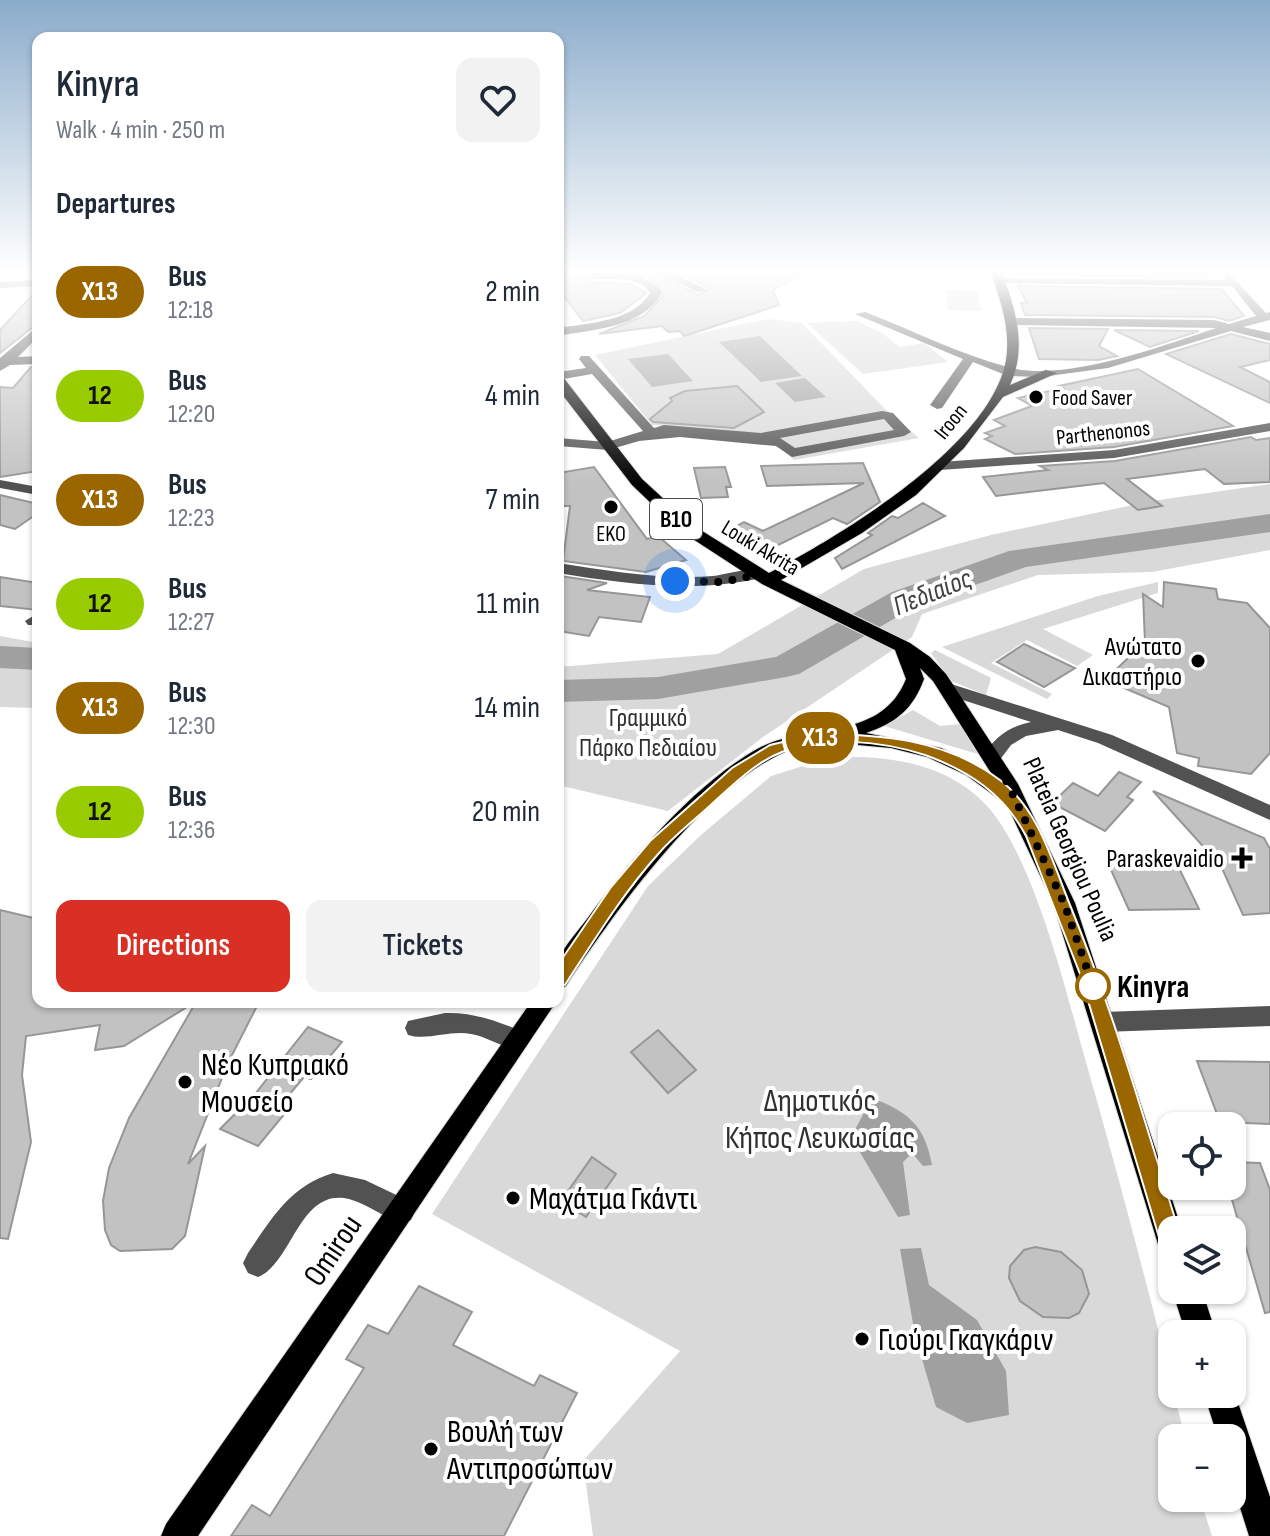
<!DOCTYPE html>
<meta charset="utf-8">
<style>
:root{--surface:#fff;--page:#f2f2f3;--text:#1f2937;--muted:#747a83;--accent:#d93025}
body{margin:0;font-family:"Sofia Sans Condensed",sans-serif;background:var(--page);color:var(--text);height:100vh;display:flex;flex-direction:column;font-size:30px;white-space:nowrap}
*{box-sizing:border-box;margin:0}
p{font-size:26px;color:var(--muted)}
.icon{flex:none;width:44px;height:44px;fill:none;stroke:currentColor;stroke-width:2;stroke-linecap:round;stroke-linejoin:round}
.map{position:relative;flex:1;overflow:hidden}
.sheet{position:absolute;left:32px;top:32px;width:532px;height:976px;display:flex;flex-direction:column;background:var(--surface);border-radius:16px;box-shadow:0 2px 6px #0004}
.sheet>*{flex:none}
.badge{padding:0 16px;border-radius:26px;font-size:28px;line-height:52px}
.buttons{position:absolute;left:1158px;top:1112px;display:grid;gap:16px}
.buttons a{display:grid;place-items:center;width:88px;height:88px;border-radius:16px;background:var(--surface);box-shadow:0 2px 6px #0004;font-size:40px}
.you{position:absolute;width:40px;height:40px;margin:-20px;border:6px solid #fff;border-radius:50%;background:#1a73e8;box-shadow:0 0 0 12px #1a73e833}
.map>.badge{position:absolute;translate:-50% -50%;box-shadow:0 0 0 4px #fff}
h2{padding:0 24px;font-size:30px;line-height:72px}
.round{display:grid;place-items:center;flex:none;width:84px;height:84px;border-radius:16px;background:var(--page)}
.overview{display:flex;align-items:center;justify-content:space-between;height:136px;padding:0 24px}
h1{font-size:38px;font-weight:600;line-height:60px}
.button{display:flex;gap:16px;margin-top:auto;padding:16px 24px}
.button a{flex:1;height:92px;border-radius:16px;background:var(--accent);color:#fff;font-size:32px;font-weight:600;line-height:92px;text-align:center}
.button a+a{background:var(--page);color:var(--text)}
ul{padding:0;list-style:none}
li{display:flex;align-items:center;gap:24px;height:104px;padding:0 24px}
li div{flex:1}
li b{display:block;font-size:30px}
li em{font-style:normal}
li .badge{min-width:88px;font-weight:700;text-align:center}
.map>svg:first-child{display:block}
</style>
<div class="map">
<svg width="1270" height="1536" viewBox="0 0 1270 1536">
<rect width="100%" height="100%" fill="#fff"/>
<g fill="#d9d9d9">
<path d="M 946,290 L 978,291 L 981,311 L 948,310 Z"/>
<path d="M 768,319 L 802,323 L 884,408 L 919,438 L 794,460 L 776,444 L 756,434 L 652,425 L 595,355 Z"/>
<path d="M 857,321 L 882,333 L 900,347 L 924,343 L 948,362 L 863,374 L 807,323 Z"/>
<path d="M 1270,484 L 1270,550 L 1152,572 L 1038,575 L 922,614 L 912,637 L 763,737 L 668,811 L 558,785 L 558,667 L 718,654 L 864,569 L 991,535 L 1152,501 Z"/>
<path d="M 1158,582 L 1158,593 L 1043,629 L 1093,655 L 1077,666 L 1027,640 L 991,663 L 1052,694 L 1047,699 L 942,647 L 1098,596 Z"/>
<path d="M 0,636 L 38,643 L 38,708 L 0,707 Z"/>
<path d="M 935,650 L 991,678 L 986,695 L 951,681 L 931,653 Z"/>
<path d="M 913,710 L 940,726 L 960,724 L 981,755 L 884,726 Z"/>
<path d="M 849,757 C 900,757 951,767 987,806 C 1032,855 1064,983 1082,1048 C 1119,1177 1154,1310 1185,1438 L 1172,1438 L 1172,1498 L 1200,1498 L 1212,1536 L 593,1536 L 583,1461 L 680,1351 L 432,1214 L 648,886 L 701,835 L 771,776 L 816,762 Z"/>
</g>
<g fill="#a0a0a0">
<path d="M 760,336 L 802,376 L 761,382 L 719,342 Z"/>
<path d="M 668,354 L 693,381 L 652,387 L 628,359 Z"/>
<path d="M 805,378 L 826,397 L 795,402 L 775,383 Z"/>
<path d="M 872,1098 C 909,1112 925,1126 932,1165 L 923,1166 L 912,1153 L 903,1162 L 910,1215 L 898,1217 L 851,1137 Z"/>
<path d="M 921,1248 L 929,1285 L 977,1320 L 1006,1371 L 1009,1415 L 967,1423 L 936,1407 L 915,1335 L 900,1249 Z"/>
</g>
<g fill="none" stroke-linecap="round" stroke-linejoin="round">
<g fill="#a0a0a0" fill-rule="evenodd">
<path d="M 1270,514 L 1270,532 L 1026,567 L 916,606 L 799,674 L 786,677 L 658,699 L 558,702 L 558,680 L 658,677 L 776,657 L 892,592 L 1009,551 Z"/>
<path d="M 0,646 L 38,648 L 38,670 L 0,668 Z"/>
</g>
</g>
<g fill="#c2c2c2" stroke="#969696" stroke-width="2">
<path d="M 558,270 L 593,270 L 584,275 L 590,282 L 631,284 L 646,293 L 620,313 L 583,321 L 558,289 Z"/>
<path d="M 629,270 L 651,270 L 698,295 L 710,289 L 675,270 L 808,270 L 773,290 L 779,305 L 684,336 L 680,331 L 668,332 L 662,326 L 599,334 L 644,316 L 664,295 L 649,277 Z"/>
<path d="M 1018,270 L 1208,270 L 1213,277 L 1020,275 Z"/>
<path d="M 1018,286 L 1222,289 L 1244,316 L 1229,321 L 1214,317 L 1025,315 L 1021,303 L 1027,303 Z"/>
<path d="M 38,289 L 38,323 L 0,353 L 0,330 Z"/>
<path d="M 1029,328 L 1108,329 L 1099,346 L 1117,356 L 1098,360 L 1039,359 Z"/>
<path d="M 1114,330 L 1199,331 L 1150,347 Z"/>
<path d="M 1231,334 L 1270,344 L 1270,360 L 1240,367 L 1270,382 L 1270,403 L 1166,354 Z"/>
<path d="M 31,367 L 38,367 L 38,471 L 0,477 L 0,387 L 13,388 Z"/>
<path d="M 1138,369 L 1233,426 L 1114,447 L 1015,454 L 985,439 L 992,436 L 985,433 L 1005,426 L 994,420 L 1032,406 L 1018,398 L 1063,388 L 1059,386 Z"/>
<path d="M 737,386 L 764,412 L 734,428 L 653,422 L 650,419 L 672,401 L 670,398 L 685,391 Z"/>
<path d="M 1251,437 L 1256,440 L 1270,438 L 1270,482 L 1224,484 L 1205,469 L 1127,479 L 1162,506 L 1138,510 L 1104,483 L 996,496 L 983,477 L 1048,470 L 1040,466 L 1115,461 Z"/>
<path d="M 863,463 L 880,502 L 847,524 L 833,518 L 770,549 L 760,549 L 726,532 L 744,522 L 763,531 L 864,483 L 767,486 L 761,466 Z"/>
<path d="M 594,467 L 647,539 L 658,536 L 686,560 L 646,572 L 563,561 L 570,506 L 558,506 L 558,473 Z"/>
<path d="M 725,467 L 731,487 L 726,487 L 728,497 L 701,498 L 694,468 Z"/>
<path d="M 0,495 L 38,504 L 38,513 L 15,529 L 0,525 Z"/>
<path d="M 923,503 L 945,516 L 842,569 L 835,558 L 872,535 L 868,533 L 892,516 L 898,518 Z"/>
<path d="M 560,576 L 607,583 L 587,590 L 650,597 L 641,622 L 599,617 L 589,636 L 558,631 Z"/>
<path d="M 0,577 L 38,583 L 38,610 L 0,606 Z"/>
<path d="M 1164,582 L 1216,589 L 1218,599 L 1247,603 L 1270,628 L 1270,753 L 1251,774 L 1198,766 L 1199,758 L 1177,753 L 1169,707 L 1105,680 L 1145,642 L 1143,594 L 1163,607 Z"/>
<path d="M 1024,644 L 1075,668 L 1044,687 L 997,662 Z"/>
<path d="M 1119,772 L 1141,782 L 1127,797 L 1133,800 L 1105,831 L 1052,803 L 1073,783 L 1098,796 Z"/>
<path d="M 1153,791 L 1264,838 L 1270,849 L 1270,913 L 1243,915 L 1221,866 Z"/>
<path d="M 1175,860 L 1199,909 L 1129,910 L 1107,861 Z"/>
<path d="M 0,910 L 38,919 L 38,1002 L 195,1002 L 124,1046 L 95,1050 L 100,1025 L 26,1036 L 22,1075 L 31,1142 L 8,1239 L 0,1238 Z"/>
<path d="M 196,1002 L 259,1002 L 228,1063 L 188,1164 L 205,1146 L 185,1236 L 172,1249 L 120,1251 L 111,1245 L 105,1230 L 103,1201 L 109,1168 L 129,1118 Z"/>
<path d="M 308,1027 L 342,1042 L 311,1079 L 304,1077 L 283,1102 L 291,1106 L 258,1146 L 220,1129 L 255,1094 Z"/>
<path d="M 658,1030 L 696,1070 L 668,1093 L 631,1052 Z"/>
<path d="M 1197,1061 L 1270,1062 L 1270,1124 L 1220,1122 Z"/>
<path d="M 592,1157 L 616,1174 L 586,1217 L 561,1201 Z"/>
<path d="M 1232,1162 L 1260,1163 L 1270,1190 L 1270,1312 L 1265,1313 L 1228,1186 L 1232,1186 Z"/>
<path d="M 1035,1247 L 1061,1252 L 1082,1270 L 1089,1294 L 1079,1313 L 1069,1318 L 1043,1317 L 1020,1301 L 1009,1278 L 1010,1266 L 1024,1250 Z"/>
<path d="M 419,1286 L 472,1312 L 453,1345 L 534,1386 L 540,1375 L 577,1393 L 504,1536 L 231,1536 L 252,1505 L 270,1516 L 364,1368 L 346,1359 L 368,1325 L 388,1334 Z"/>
</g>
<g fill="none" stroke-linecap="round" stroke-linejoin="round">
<g stroke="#dbdbdb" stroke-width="2">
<g id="major">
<path d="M 990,270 L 1001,270 C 1015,308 1028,346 1010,385 L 1046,370 L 1057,373 L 1003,397 L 964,448 L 916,495 L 862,533 L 781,580 L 910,643 L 930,657 L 946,674 L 1018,784 L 1075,903 L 1182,1230 L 1172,1230 L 1172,1257 L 1162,1253 L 1158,1244 L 1053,903 L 1007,805 L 966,775 L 927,757 L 891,748 L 847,744 C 748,718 613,914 566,986 L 558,989 C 558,980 556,967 559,959 C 565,945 578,931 587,919 C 630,860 695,783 759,748 C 809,722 881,742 906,679 L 895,650 L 762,584 L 679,530 L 632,485 L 558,389 L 558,376 L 563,377 L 642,479 L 691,524 L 769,573 C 840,536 991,446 1006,360 C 1011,329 1000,299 990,270 ZM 920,668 L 933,681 L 991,773 L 941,748 L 866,733 C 896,723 913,709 924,679 Z"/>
<path d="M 531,1002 L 556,1002 L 198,1536 L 161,1536 L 166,1524 Z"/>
<path d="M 1172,1290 L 1202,1290 L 1216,1334 L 1186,1334 Z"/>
<path d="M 1232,1385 L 1270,1497 L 1270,1536 L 1249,1536 L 1232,1482 L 1232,1438 L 1218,1438 L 1204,1394 L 1232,1394 Z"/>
</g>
</g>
<g fill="#525252" fill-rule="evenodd">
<path d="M 654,270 L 668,270 L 707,290 L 697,292 Z"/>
<path d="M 1228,272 L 1266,313 L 1270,312 L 1270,320 L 1243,327 L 1270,333 L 1270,341 L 1231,331 L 1108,368 L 1041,377 L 1008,376 L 973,362 L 942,408 L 937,409 L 930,405 L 963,359 L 855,314 L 865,312 C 912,330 959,354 1008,367 C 1064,383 1162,346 1216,328 L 1013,325 L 1009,324 L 1009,318 L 1214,320 L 1229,324 L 1256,316 L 1232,286 L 998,283 L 994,282 L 994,278 L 1226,280 L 1223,275 Z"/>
<path d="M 588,274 C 613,270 647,270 662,293 C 642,328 594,329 558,336 L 558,328 C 588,323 633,322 650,293 C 639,275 611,280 592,279 L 587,276 Z"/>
<path d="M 38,280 L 38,286 L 0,288 L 0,282 Z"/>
<path d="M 38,326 L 38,337 L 18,357 L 38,356 L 38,364 L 10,365 L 0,371 L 0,358 Z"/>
<path d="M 581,356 L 589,356 L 654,428 L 664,425 L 761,433 L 882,411 L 893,413 L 911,432 L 904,436 L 792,457 L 776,446 L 680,437 L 639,441 L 608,450 L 558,446 L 558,438 L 607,442 L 643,431 L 592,374 L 558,380 L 558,372 L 586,368 L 579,359 ZM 884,419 L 894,430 L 795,448 L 780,438 Z"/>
<path d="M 1270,423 L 1270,431 L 1114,458 L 940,470 L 933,466 L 940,462 L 1114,450 Z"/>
<path d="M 0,480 L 38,487 L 38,495 L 0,488 Z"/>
<path d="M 558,563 C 609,571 662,580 713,576 C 728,574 757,564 767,574 L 765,577 C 696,594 626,584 558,573 Z"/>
<path d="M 38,613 L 38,625 L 28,625 L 25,621 Z"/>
<path d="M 948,683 L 1112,735 L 1270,805 L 1270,820 L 1098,743 L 1058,730 L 1026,736 L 1011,745 L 999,761 L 985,761 L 982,757 C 995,737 1008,727 1031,722 L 941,693 L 939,689 Z"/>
<path d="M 1270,1006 L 1270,1026 L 1103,1032 L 1094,1029 L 1091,1022 L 1094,1015 L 1103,1012 Z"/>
<path d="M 445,1013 C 474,1012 499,1022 526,1033 L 529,1040 L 526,1047 C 508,1053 490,1037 471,1034 C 450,1030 427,1041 408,1035 L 405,1028 L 408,1021 Z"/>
<path d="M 333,1173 L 365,1180 L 411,1202 L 415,1211 L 411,1220 L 401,1224 C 384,1217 367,1204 349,1199 C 299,1187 293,1263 258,1277 L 248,1273 L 243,1263 L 248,1253 C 272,1218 290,1186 333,1173 Z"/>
</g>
<use href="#major" fill="#000" fill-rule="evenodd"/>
</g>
<linearGradient id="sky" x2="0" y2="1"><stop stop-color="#8baccb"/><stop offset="0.56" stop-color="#fff"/><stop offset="1" stop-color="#fff" stop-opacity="0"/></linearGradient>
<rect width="1270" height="485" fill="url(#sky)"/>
<path fill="#9a6600" stroke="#fff" stroke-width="2" d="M 816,734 C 880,734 946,739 1000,780 C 1039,810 1052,861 1070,905 C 1115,1015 1147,1130 1183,1244 L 1180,1251 L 1172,1254 L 1164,1251 L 1161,1244 L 1080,974 L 1026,836 C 1004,794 969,771 925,755 C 882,741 824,735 782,752 C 756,762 734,784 714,802 C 696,819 676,834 660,852 C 623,893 595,939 565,985 L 551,985 L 551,975 L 611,887 L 650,841 L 732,768 L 770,745 Z"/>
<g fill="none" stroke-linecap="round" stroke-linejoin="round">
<path stroke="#000" stroke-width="8" stroke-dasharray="0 14.4" d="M 675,581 L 724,582 L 759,574 L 901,646 L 924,661 L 970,721 L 1008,784 L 1064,903 L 1093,986"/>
</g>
<g fill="#000" stroke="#fff" stroke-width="3">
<circle cx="1036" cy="397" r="8"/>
<circle cx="611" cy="507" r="8"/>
<circle cx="1198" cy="661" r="8"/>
<path d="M1238 846h8v8h8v8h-8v8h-8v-8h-8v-8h8z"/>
<circle cx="185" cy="1082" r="8"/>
<circle cx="513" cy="1198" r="8"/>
<circle cx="862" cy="1339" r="8"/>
<circle cx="431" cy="1449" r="8"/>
</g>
<circle fill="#fff" stroke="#9a6600" stroke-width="4" cx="1093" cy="986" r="16"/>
<g text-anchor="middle" stroke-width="8" stroke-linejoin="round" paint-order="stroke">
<g font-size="22" fill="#000" stroke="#fff" text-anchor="start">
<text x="1052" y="405">Food Saver</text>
<text x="611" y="541" text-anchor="middle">EKO</text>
</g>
<g font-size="22" fill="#000" stroke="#fff">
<text transform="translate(950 421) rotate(-51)" y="8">Iroon</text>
<text transform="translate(1103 432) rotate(-6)" y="8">Parthenonos</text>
<text transform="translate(761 547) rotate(31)" y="8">Louki Akrita</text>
</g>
<rect fill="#fff" stroke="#4c4c4c" stroke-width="2" x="650" y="499" width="52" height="40" rx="6"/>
<g font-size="24" font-weight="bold" fill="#000">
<text x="676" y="527">B10</text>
</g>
<g font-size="26" fill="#000" stroke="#fff" text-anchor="end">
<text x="1182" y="655">Ανώτατο<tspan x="1182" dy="30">Δικαστήριο</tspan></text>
<text x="1224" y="867">Paraskevaidio</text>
</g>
<g font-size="26" fill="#303030" stroke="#fff">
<text x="648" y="726">Γραμμικό<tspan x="648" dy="30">Πάρκο Πεδιαίου</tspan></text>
</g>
<g font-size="26" fill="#000" stroke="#fff">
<text transform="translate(1071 849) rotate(66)" y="9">Plateia Georgiou Poulia</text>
</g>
<g font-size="28" font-style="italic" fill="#414141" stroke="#fff">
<text transform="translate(932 591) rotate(-22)" y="10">Πεδιαίος</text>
</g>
<g font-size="32" font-weight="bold" fill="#000" stroke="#fff" text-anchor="start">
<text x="1117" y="997">Kinyra</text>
</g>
<g font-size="32" fill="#000" stroke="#fff" text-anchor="start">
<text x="201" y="1075">Νέο Κυπριακό<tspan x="201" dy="37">Μουσείο</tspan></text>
<text x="529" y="1209">Μαχάτμα Γκάντι</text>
<text x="878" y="1350">Γιούρι Γκαγκάριν</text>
<text x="447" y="1442">Βουλή των<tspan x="447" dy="37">Αντιπροσώπων</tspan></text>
</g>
<g font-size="32" fill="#303030" stroke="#fff">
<text x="820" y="1111">Δημοτικός<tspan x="820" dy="37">Κήπος Λευκωσίας</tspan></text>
</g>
<g font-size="32" fill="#000" stroke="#fff">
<text transform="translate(332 1250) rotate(-56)" y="11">Omirou</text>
</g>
</g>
</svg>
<div class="buttons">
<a><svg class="icon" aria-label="locate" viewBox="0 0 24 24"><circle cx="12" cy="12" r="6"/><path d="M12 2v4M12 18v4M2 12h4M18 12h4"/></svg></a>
<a><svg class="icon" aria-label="layers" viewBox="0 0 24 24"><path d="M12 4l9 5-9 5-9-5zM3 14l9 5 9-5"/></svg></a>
<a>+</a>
<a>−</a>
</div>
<div class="you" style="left:675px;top:581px"></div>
<b class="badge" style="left:820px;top:738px;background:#9a6600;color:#fff">X13</b>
<section class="sheet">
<div class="overview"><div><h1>Kinyra</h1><p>Walk · 4 min · 250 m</p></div><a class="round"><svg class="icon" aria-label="heart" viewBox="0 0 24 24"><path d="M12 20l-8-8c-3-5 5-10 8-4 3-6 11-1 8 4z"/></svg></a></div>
<h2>Departures</h2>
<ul>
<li><span class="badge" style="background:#9a6600;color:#fff">X13</span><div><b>Bus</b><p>12:18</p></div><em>2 min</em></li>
<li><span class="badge" style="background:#9c0;color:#111">12</span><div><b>Bus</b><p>12:20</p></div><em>4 min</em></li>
<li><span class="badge" style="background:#9a6600;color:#fff">X13</span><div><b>Bus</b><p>12:23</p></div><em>7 min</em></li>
<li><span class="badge" style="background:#9c0;color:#111">12</span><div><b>Bus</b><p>12:27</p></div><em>11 min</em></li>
<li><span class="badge" style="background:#9a6600;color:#fff">X13</span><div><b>Bus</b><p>12:30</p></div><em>14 min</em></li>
<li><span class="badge" style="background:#9c0;color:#111">12</span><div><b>Bus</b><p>12:36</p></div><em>20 min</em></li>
</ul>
<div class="button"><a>Directions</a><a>Tickets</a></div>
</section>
</div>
